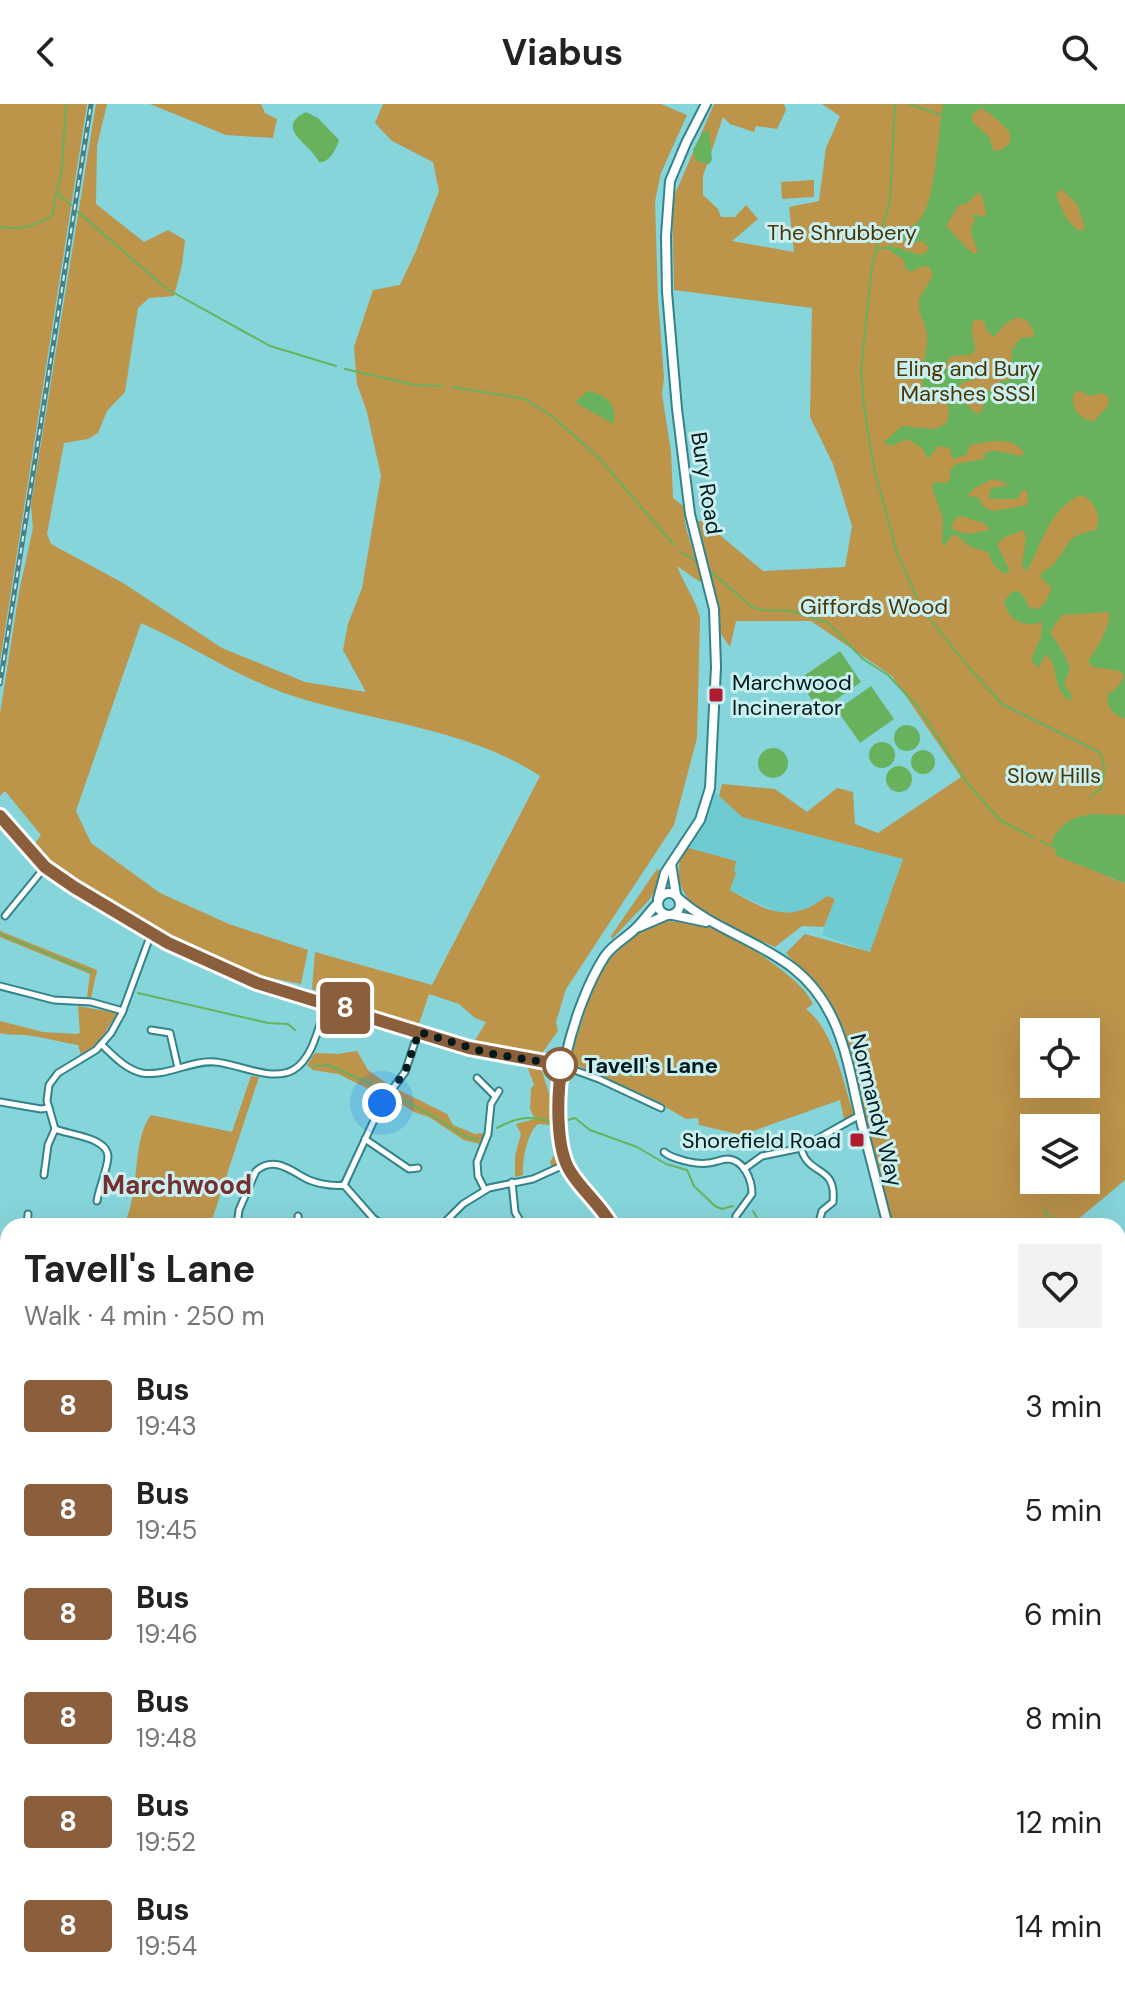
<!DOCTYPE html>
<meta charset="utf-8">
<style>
:root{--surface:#fff;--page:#f2f2f2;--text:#222;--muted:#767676}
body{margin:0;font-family:"DM Sans",sans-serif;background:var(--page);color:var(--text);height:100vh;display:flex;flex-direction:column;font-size:30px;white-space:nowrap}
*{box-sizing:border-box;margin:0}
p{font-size:26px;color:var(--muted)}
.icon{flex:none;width:44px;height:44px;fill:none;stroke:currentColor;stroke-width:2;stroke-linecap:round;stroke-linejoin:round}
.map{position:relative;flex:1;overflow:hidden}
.side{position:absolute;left:0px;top:1114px;width:1126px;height:778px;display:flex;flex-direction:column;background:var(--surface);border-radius:24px 24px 0 0;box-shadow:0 8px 32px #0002}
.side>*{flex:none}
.badge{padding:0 16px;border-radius:6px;font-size:28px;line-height:52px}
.controls{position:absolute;left:1020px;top:914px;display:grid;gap:16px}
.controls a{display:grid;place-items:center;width:80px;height:80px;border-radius:0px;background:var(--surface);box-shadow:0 8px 32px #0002;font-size:40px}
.you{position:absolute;width:40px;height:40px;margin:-20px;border:6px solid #fff;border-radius:50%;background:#1a73e8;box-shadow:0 0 0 12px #1a73e833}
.map>.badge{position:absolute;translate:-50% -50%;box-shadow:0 0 0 4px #fff}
.round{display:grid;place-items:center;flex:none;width:84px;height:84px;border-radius:0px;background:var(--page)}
.head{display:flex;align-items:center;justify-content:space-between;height:136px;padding:0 24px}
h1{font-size:38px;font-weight:700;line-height:60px}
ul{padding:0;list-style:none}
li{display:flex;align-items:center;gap:24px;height:104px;padding:0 24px}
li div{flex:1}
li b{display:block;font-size:30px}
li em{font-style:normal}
li .badge{min-width:88px;font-weight:700;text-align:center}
header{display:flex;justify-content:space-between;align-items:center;height:104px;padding:0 24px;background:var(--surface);font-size:36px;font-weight:700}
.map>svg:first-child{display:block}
</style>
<header><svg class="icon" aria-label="back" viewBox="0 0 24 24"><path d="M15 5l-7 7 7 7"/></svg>Viabus<svg class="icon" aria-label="search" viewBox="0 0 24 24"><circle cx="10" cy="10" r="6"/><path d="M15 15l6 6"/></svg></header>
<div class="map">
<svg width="1125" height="1891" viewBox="0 0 1125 1891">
<rect width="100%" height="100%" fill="#86d5db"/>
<g fill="#6fcbd2">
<path d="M 710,684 L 742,713 L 903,755 L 870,848 L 822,831 L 834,795 L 801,808 L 777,808 L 729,786 L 736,769 L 685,743 Z"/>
<path d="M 1118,1260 L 1125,1263 L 1125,1891 L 985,1891 L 994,1884 L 1118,1884 Z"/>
</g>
<g fill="#bc944a" fill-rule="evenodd">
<path d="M 0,0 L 87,0 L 0,558 Z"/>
<path d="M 96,0 L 107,0 L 97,42 L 96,100 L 144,138 L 168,126 L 185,136 L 182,161 L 174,192 L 149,194 L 138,204 L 125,288 L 107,307 L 98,329 L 88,335 L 64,339 L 47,430 L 51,440 L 123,479 L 222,544 L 305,578 L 366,588 L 343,546 L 348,520 L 362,484 L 381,372 L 367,308 L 357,280 L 354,243 L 373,186 L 400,181 L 416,147 L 439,87 L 433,58 L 392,37 L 375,19 L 383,0 L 661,0 L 687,11 L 661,69 L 655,97 L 658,194 L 664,274 L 662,290 L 671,348 L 673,394 L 683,402 L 686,424 L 702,475 L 700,478 L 677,462 C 684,481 695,494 700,513 L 697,634 L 674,721 L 566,885 L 556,918 L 558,927 L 540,952 L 490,944 L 474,938 L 486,918 L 475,914 L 459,900 L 429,890 L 419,920 L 356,902 L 312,885 L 315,848 L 432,881 L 540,672 C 464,622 368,618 284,589 C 234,571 189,540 141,519 L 76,707 L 91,739 L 160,789 L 229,820 L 308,846 L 301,880 L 251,870 L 143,819 L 52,759 L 34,741 L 41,731 L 5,687 L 0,692 L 0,610 L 19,488 L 33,424 L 31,401 Z"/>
<path d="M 150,0 L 261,0 L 265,9 L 277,15 L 273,34 L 226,31 Z"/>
<path d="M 714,0 L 784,0 L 786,6 L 777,25 L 756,22 L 754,28 L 730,20 L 723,13 L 703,72 L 703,91 L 718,105 L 721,113 L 735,113 L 746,101 L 758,115 L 732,137 L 794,148 L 789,103 L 819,97 L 826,44 L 840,12 L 822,0 L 1052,0 L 1125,100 L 1125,765 L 1109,773 L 1125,779 L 1125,1076 L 1070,1122 L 890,1122 L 844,925 L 829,898 L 786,849 L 805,830 L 870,848 L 903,755 L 742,713 L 719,692 L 722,680 L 775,685 L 807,708 L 837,684 L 853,688 L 855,720 L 878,729 L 961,673 L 892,572 L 811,517 L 736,517 L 730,543 L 721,530 L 710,467 L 698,417 L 703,417 L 763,467 L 845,463 L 852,422 L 833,360 L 810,313 L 812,204 L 674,186 L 672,97 ZM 1034,928 L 1086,928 L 1086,980 L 1034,980 ZM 1034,1024 L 1086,1024 L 1086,1076 L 1034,1076 Z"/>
<path d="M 814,76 L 814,93 L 782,95 L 781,78 Z"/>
<path d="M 685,743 L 736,757 L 734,767 L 736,769 L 730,786 C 767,807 790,821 827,792 L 835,795 L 824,823 L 802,822 L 775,843 C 733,824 656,804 685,743 Z"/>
<path d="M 657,765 L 663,770 L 650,795 L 612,835 L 611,832 Z"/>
<path d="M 665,817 C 679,818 695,818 708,822 C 735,832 803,874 813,900 L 806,905 C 834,926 843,979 854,1011 L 844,1015 L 840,996 L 742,1031 L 699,1021 L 698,1014 L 686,1015 L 652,995 L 574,960 C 570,949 576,936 580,924 C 595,873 610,834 665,817 Z"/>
<path d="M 0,827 L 97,866 L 91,894 L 87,893 L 90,870 L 0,833 Z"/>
<path d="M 78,902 L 117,909 L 99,939 L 81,951 L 78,941 C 63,939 48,934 32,932 C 21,930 12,932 0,929 L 0,917 L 43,928 L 77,930 L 80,929 Z"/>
<path d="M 357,947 L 368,966 L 389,981 L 381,991 L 338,970 L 313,966 L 307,961 L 315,949 L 338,950 Z"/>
<path d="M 528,964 L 541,964 L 556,1012 L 563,1058 L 552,1065 L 550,1058 L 554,1051 L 550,1021 L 538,1020 C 527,1029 522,1057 523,1071 L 515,1073 L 515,1052 L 521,1030 L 516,1020 L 535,1015 L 530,1005 L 531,984 L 534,981 Z"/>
<path d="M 251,972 L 259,973 L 210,1122 L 123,1122 C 141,1090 131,1036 151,1011 L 232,1028 Z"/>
<path d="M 399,986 L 447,1010 L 453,1021 L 475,1030 L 485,1029 L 480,1040 L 464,1036 L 429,1013 L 414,1008 L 391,994 Z"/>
<path d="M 0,1595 L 8,1600 L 8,1884 L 340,1884 L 339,1891 L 0,1891 Z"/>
<path d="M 851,1884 L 994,1884 L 985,1891 L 846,1891 Z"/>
</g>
<g fill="#68b25e" fill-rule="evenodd">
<path d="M 943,0 L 1125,0 L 1125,615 C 1113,610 1107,605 1107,591 L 1116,585 L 1124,573 L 1121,567 L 1093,563 L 1088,557 C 1097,544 1111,523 1109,508 L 1062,511 L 1050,528 L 1064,550 L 1070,564 L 1064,580 L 1073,594 L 1068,596 C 1050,577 1060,563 1046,550 L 1038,564 L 1031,555 L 1041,533 L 1042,518 C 1023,524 1009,517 1004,497 L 1013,487 L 1019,488 L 1025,494 L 1028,502 L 1036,506 L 1045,499 L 1052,484 L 1041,474 L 1041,470 C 1046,465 1053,462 1056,457 C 1074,435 1064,433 1096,426 C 1102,412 1095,398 1082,391 C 1050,403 1042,439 1027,467 L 1022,462 L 1026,433 L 1024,426 L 1003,434 L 997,440 L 1010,468 L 1004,470 L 993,460 L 988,448 L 971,443 L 956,431 L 950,432 L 945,442 L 942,440 L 943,415 L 932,383 L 935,378 L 945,379 L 950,376 L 950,366 L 956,360 L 984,355 L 985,349 C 999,342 1011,354 1025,351 C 1016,331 988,337 970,341 L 966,351 L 952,355 L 950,344 L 938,342 L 928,355 L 922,344 L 908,335 L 890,342 L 884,338 L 902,322 L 935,325 L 947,319 L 949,307 L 944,284 L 937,282 L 935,291 L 930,297 C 913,278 929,252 927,230 C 926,216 915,208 920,193 C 923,186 930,179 933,171 L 929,163 L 923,162 L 910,168 L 905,163 L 904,156 L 888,145 L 888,141 L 921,151 L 928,147 L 928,142 L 922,137 L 912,139 L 895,134 L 894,130 C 904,126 915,123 921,114 C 936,93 938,27 943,0 ZM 981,4 C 986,5 1007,24 1010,29 L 1010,40 L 998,47 L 993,46 L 989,33 L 972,17 L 972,11 ZM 1061,85 L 1077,100 L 1085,124 L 1081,127 C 1069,123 1060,102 1056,90 ZM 977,89 L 982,91 L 986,109 L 984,113 L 974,110 L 973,112 L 975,117 L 970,126 L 978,148 L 973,150 L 946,122 L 959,101 L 968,99 ZM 1017,213 L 1027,216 L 1035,230 L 1032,233 L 1020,234 L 1012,246 L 1011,261 L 1023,268 L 1022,272 L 996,279 L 989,286 L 981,308 L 977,310 L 957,292 L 955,286 L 964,278 L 975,275 L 978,267 L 976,264 L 965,263 L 950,268 L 944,263 L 951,252 L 971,251 L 975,247 C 975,236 968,224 975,215 L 984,217 L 987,227 L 994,233 L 1005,220 ZM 1079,287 L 1091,292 L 1103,289 L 1109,294 L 1108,302 L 1094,317 C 1081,317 1067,301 1075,288 ZM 992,375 L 1007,379 L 1005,382 L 991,384 L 989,393 L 991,395 L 1017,395 L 1023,386 L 1027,386 L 1028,401 L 993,407 L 983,403 L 978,393 L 968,392 L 973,385 ZM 962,412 L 985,420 L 990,426 L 967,430 L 953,426 L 951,422 L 956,414 Z"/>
<path d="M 306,8 L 318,14 L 339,36 C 336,45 330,59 319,58 C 311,40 273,24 306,8 Z"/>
<path d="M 709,26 L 712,56 L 709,60 L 696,57 L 693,46 L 702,29 Z"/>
<path d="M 588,287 C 607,291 618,301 613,320 L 575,298 Z"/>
<path d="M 840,547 L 861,578 L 820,607 L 798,576 Z"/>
<path d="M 871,582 L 894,615 L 860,639 L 837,606 Z"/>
<circle cx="907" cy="634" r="13"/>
<circle cx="882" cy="651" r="13"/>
<circle cx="773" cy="659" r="15"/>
<circle cx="923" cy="658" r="12"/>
<circle cx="899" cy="675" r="13"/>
<path d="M 1094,710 L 1125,711 L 1125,779 L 1057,752 L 1052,737 C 1063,717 1072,713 1094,710 Z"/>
</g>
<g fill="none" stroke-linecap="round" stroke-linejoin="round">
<g stroke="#68b25e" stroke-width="2">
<path d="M 895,0 L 890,96 L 872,162 L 861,266 L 864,304 L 874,364 L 897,449 L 922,505 L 966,560 L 1002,600 L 1099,648 C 1107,661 1104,671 1101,685 L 1090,693"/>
<path d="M 909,0 L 941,11"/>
<path d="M 58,89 L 71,101"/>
<path d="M 78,108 L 167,185 L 270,242 L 336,262"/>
<path d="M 0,123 C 20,126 35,122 52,112 L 62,63 L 66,0"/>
<path d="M 878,144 L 888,144"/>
<path d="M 345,265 L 415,281 L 442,282"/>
<path d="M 452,283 L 525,295 L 552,312 L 598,353 L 674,441"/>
<path d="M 681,448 L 698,458"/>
<path d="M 710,467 L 752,503 L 763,506 L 792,507 L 828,519 L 863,555 L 888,571 L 918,603 L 968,680 L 1000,716 L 1034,734"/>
<path d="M 1040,737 L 1054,743"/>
<path d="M 0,830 L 91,868"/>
<path d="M 138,889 L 268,919 L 288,920 L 295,926"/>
<path d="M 313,962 L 328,961 L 382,985"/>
<path d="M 397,993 L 431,1011 L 465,1032 L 478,1036"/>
<path d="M 568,1016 L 575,1014 L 590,1026 L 637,1043 L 666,1060 L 687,1066 L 694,1082 L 715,1102 L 722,1105 L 733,1102"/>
<path d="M 497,1024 C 517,1013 530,1011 552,1018"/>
<path d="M 1044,1106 L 1060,1122"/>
<path d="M 753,1107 L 762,1122"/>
<path d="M 1118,1248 L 1125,1250"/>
<path d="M 944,1884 L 953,1891"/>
</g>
<g stroke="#32848a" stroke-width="9">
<g id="street">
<path d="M 5,812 L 45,763"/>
<path d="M 0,882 L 54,896 L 91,898 L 123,907"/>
<path d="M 151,926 L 170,929 L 178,964"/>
<path d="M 102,941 C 114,952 125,965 142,969 C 167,973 190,956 215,958 C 239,960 271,978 293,966 C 313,955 319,921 326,901"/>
<path d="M 563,962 L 599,975 L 661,1004"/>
<path d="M 477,974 L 494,991"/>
<path d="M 0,998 L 41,1005 L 49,1004"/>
<path d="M 55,1025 C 69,1031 108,1033 108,1053 C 107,1067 99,1083 97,1097"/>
<path d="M 365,1035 L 409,1065 L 418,1064"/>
<path d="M 801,1044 C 808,1073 837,1060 833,1098 L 822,1107 L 818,1122"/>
<path d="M 664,1048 C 672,1055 697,1061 708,1059 C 714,1059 721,1055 728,1055 C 744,1056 752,1076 752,1090 L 736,1112 L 735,1122"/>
<path d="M 744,1065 L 762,1052 L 801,1044 L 860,1011"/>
<path d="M 44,1071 L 48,1041 L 55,1025 L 47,997 L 49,981 L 58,969 L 96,946 L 111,929 L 122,909 L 151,830"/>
<path d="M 512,1078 L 515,1108 L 523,1122"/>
<path d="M 344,1081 L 382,999 L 405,968 L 418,929"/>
<path d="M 344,1081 L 373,1114 L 384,1122"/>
<path d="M 485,1086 L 478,1072 L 477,1058 L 488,1030 L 491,1000 L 499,987"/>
<path d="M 298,1112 L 299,1122"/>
<path d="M 27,1122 L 28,1110"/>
<path d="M 237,1122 L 239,1106 L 256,1067 C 273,1052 289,1065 305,1074 C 314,1079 333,1083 344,1081"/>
<path d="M 369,1122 L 375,1116"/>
<path d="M 441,1122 L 463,1100 L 489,1084 L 533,1075 L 566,1060"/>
<path d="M 1118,1138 L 1125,1136"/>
<path d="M 1118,1159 L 1125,1169"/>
<path d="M 1,1163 L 8,1156"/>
<path d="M 0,1215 L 8,1204"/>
<path d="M 1118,1238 L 1125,1241"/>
<path d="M 0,1318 L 8,1315"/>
<path d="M 0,1353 L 8,1359"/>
<path d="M 0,1397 L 8,1401"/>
<path d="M 0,1449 L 8,1433"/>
<path d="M 0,1482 L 8,1486"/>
<path d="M 581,1887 L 581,1884"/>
</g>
</g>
<g stroke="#32848a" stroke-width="12">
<g id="secondary">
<path d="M 0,712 L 45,763 L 74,783 L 168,839 L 257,879 L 467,944 L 562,961"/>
<path d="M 671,760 L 676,791"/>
<circle cx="669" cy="800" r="11"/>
<path d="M 678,794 C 713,825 757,836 793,864 C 843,903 848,963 862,1021 C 871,1055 879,1088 888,1122"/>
<path d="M 658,795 L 665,769 L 700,716 L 710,684 L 716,563 L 714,505 L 690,410 L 677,305 L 667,188 L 666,132 L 670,77 L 686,39 L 706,0"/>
<path d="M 673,811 L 706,818"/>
<path d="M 639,823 L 667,811"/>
<path d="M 612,1122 C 600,1100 577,1083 568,1064 C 542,1010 574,899 605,852 C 614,839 627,834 637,823 C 644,816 650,807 657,800"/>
<path d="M 0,1163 L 8,1170"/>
</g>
</g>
<use href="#street" stroke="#fff" stroke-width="5"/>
<use href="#secondary" stroke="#fff" stroke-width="8"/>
<g stroke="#4a8185" stroke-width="5">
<g id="rail">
<path d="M 0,580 L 91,0"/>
<path d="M 0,1577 L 8,1582"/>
<path d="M 384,1884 L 385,1891"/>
<path d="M 400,1884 L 402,1891"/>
<path d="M 509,1884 L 523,1891"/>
<path d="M 541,1884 L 551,1891"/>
</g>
</g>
<use href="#rail" stroke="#c9eff1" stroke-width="2" stroke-dasharray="6" stroke-linecap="butt"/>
</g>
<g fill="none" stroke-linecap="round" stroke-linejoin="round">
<g stroke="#fff" stroke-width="18">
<path id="line" d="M 0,712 L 45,763 L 74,783 L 168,839 L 257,879 L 469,944 L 562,961 C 557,989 555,1043 570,1067 C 582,1087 601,1101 612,1122"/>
</g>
<use href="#line" stroke="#8b5e3c" stroke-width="12"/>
<path stroke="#021a1c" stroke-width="8" stroke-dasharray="0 14.4" d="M 382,999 L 405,968 L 419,928 L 487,949 L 562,961 L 560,961"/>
</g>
<g fill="#b01c2f" stroke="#c9eff1" stroke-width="3">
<rect x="708" y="583" width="16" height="16" rx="4"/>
<rect x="849" y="1028" width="16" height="16" rx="4"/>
</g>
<circle fill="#fff" stroke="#8b5e3c" stroke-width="4" cx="560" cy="961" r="16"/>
<g text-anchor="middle" stroke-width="6" stroke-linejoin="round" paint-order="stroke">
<g font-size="22" fill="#4a3504" stroke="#c9eff1">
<text x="842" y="136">The Shrubbery</text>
<text x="968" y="272">Eling and Bury<tspan x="968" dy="25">Marshes SSSI</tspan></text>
<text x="874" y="510">Giffords Wood</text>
<text x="1054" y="679">Slow Hills</text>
</g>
<g font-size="22" fill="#021a1c" stroke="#c9eff1">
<text transform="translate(707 379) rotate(81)" y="8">Bury Road</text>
<text transform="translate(877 1006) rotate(76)" y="8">Normandy Way</text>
</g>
<g font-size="22" fill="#021a1c" stroke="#c9eff1" text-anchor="start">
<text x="732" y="586">Marchwood<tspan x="732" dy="25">Incinerator</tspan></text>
<text x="841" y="1044" text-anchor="end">Shorefield Road</text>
</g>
<g font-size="22" font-weight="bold" fill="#021a1c" stroke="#c9eff1" text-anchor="start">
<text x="584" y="969">Tavell's Lane</text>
</g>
<g font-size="26" font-weight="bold" fill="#762f31" stroke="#c9eff1">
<text x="177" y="1090">Marchwood</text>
</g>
</g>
</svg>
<div class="controls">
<a><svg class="icon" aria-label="locate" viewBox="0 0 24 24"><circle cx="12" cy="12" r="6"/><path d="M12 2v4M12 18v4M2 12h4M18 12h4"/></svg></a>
<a><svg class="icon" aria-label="layers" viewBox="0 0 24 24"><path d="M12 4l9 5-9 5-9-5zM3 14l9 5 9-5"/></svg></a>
</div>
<div class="you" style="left:382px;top:999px"></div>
<b class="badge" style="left:345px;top:904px;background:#8b5e3c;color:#fff">8</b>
<section class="side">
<div class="head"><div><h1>Tavell's Lane</h1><p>Walk · 4 min · 250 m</p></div><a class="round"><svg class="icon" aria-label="heart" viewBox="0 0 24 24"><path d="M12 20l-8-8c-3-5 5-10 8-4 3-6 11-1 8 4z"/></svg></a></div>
<ul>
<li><span class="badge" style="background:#8b5e3c;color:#fff">8</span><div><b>Bus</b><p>19:43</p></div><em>3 min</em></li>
<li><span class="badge" style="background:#8b5e3c;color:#fff">8</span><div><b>Bus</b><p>19:45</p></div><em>5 min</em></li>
<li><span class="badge" style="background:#8b5e3c;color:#fff">8</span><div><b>Bus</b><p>19:46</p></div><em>6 min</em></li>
<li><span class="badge" style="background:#8b5e3c;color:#fff">8</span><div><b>Bus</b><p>19:48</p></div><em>8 min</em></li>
<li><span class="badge" style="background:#8b5e3c;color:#fff">8</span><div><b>Bus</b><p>19:52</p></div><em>12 min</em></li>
<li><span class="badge" style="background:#8b5e3c;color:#fff">8</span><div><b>Bus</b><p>19:54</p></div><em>14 min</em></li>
</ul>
</section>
</div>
